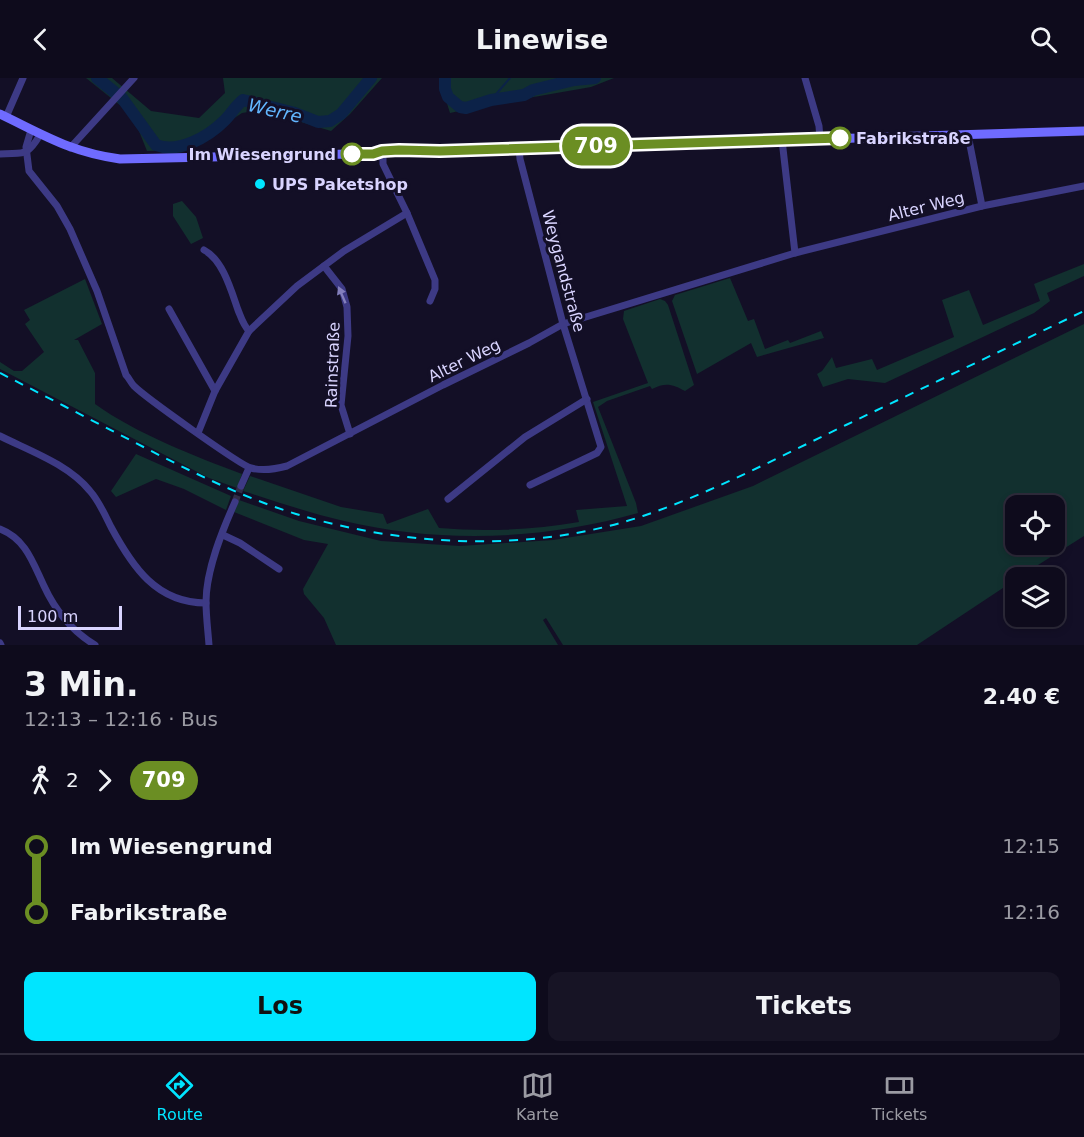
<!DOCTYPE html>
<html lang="de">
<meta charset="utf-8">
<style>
:root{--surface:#0e0b1c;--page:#171425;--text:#f1f3f6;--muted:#9b9ba3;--line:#2e2b3b;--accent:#00e5ff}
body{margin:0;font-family:"DejaVu Sans",sans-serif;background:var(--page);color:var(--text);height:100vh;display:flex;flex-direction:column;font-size:22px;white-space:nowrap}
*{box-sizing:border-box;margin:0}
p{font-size:20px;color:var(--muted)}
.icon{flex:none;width:33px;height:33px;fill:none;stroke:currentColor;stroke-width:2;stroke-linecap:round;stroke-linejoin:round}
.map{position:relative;height:567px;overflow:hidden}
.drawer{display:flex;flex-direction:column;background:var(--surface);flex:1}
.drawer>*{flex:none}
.badge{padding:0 12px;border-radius:20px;font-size:21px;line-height:39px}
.controls{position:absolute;left:1005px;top:417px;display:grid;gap:12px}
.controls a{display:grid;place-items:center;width:60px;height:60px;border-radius:12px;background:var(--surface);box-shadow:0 3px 9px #0003,0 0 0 2px var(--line);font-size:30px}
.scale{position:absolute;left:18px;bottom:15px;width:104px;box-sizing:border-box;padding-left:6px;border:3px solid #d9d4ff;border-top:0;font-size:16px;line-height:21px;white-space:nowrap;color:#d9d4ff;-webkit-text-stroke:4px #130f26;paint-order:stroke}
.map>.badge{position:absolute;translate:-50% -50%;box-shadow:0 0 0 3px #fff}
.legs{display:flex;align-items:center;gap:9px;height:66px;padding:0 24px;font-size:20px}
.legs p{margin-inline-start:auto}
.head{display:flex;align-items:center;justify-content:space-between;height:102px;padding:0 24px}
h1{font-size:33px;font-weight:700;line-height:45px}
.primary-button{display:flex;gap:12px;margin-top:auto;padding:12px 24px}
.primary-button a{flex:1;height:69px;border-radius:12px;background:var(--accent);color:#111;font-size:24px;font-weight:700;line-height:69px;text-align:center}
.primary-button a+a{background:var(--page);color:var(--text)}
ul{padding:0 24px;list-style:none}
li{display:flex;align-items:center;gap:21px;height:66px;font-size:22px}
li i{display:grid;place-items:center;width:9px;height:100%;margin:0 8px;background:currentColor}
li i::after{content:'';width:15px;height:15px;margin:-8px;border:4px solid;border-radius:50%;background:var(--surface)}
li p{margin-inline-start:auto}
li:first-child i{background:linear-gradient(#0000 50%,currentColor 0)}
li:last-child i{background:linear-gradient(currentColor 50%,#0000 0)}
header{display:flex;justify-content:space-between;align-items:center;height:78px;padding:0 24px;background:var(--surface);font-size:27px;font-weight:700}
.tab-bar{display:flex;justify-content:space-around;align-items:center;height:84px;border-top:2px solid var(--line);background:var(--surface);font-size:16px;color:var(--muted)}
.tab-bar a{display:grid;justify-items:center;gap:3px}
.tab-bar .on{color:var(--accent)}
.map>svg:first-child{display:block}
</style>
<header><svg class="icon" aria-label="back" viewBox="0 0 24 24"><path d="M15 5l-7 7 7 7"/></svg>Linewise<svg class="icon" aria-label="search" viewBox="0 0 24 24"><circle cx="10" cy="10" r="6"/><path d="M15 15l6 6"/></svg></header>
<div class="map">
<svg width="1084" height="567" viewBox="0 0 1084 567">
<rect width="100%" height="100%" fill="#130f26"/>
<g fill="#12302f" fill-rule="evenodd">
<path d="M 86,0 L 112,0 L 151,33 L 199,40 L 225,15 L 223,0 L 382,0 L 350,36 L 331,53 L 261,32 L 242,35 L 186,72 L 147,73 L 137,48 L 126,32 Z"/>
<path d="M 439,0 L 614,0 L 591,9 L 493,26 L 492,22 L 491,26 L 450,35 Z"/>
<path d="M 182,123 L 196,139 L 203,160 L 191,166 L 173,138 L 173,126 Z"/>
<path d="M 1084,186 L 1084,198 L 1047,215 L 1050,223 L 1034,235 L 885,305 L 848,301 L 823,309 L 817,296 L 822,293 L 832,279 L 836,290 L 872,281 L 877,292 L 954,259 L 942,222 L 969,212 L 983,247 L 1040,223 L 1034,206 Z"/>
<path d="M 730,200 L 748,243 L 754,241 L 765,271 L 788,262 L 790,265 L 821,253 L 824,260 L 757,279 L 751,265 L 697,296 L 672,223 L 675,217 Z"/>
<path d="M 85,201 L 102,246 L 74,262 L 78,262 L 95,295 L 95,326 C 137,356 194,378 242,396 L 237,410 L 209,400 L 0,291 L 0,284 L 14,293 L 22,293 L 44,274 L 25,246 L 30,242 L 24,232 Z"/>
<path d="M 660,221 L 665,223 L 668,227 L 694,307 L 685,313 C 673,306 665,304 652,311 L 650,308 L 607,323 L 598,329 L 636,425 L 638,435 C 543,462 441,466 344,443 C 310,435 277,424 243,413 L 250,398 L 341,429 L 383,436 L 387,446 L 428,431 L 439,450 C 486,454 532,452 579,444 L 576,432 L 627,428 L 593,324 L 648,305 L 623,241 L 624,233 Z"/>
<path d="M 1084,246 L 1084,458 L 1019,499 L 1016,500 L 1015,502 L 917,567 L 563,567 L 546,540 L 543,542 L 558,567 L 336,567 L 324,540 L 304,516 L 303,511 L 328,466 L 304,462 L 234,434 L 239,422 L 299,443 L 381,463 L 460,468 L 553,462 L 641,448 L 753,408 ZM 1016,428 L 1054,428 L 1054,466 L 1016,466 Z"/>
<path d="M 136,376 L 231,418 L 226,432 L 184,411 L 156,401 L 116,419 L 111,413 Z"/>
</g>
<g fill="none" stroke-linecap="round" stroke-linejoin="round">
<path stroke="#0c2248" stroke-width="2" d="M 491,22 L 510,0"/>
<g stroke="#0c2248" stroke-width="12">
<path d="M 97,0 L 122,20 L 156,67 C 178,76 208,59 224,43 C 231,37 235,28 243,22 L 295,35 L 318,44 L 330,43 L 341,36 L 371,0"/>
<path d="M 445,0 L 445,11 L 448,19 L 460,29 L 466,30 L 491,22 L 524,17 L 533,12 L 574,2 L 595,0"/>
</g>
<path stroke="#312d47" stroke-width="7" stroke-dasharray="7 3.5" stroke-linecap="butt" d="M 235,424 L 241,408"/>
<g stroke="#3d3a85" stroke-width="7">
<path d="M 805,0 L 819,48 L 820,61"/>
<path d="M 6,39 L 23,0"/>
<path d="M 31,52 L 26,69 L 29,93 L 57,128 L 70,151 L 97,213 L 126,297 C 129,300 131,305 134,308 C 145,319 240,387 251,390 C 262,393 276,391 287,388 L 443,307 L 529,265 L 563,246 L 795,175 L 982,128 L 1084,108"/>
<path d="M 968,57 L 982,128"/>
<path d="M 782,62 L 795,175"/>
<path d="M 70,70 L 134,0"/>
<path d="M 519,70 L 520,81 L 563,246 L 601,369 L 597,375 L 530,407"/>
<path d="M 0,76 C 24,74 26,80 40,57"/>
<path d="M 407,135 L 435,202 L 435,211 L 430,223"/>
<path d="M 204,172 C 223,182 231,212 238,232 C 241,239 243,247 249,253"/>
<path d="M 324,188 L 342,211 L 347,229 L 348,258 L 341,327 L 350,356"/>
<path d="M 169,231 L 215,313"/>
<path d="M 198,355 L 215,313 L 249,253 L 297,208 L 344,173 L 407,135 L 383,86 L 383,73"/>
<path d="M 0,358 C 30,373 68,386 90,413 C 99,423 105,437 111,449 C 132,488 156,525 206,525"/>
<path d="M 241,408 L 249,390"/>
<path d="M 448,421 L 525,359 L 587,321"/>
<path d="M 0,451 C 26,461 33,485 44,508 C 55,532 72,553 95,567"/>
<path d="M 223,457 L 240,465 L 279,491"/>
<path d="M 0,565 L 1,567"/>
<path d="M 209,567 C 208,553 206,538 206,524 C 206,492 222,453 235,424"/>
</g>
<g stroke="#6f6bff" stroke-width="9">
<path d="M 0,36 C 44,57 70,74 120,81 L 350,76 L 378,77"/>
<path d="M 373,76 C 393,69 419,73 440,73 L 1084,53"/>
</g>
<path stroke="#00e5ff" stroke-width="2" stroke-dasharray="9 8" stroke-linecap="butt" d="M 0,295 C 43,317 87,340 130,362 C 184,390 238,418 296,436 C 406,469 533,475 643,438 C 713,414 779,379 846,347 C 925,309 1005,271 1084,233"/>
</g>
<defs><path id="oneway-solid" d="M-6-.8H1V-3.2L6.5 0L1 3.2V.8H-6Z" transform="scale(1.5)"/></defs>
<use fill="#837fbc" href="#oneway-solid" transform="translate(342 217) rotate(-113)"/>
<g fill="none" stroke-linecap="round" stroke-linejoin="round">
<g stroke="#fff" stroke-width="14">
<path id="line-1" d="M 352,76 L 373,76 L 382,73 L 399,72 L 440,73 L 840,60"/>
</g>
<use href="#line-1" stroke="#6b8e23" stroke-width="9"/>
</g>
<g fill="#fff" stroke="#6b8e23" stroke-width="3">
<circle cx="840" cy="60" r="10"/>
<circle cx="352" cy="76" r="10"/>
</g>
<circle fill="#00e5ff" stroke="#130f26" stroke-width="2" cx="260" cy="106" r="6"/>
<g text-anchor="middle" stroke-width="6" stroke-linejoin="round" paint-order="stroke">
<g font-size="16" font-weight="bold" fill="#d9d4ff" stroke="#130f26" text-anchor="start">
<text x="856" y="66">Fabrikstraße</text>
<text x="336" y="82" text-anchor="end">Im Wiesengrund</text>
</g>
<g font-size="16" font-weight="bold" fill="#d9d4ff" stroke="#130f26" text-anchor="start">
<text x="272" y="112">UPS Paketshop</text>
</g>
<g font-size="16" fill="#d9d4ff" stroke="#130f26">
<text transform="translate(926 128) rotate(-14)" y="6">Alter Weg</text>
<text transform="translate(564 193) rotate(75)" y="6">Weygandstraße</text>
<text transform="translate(464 282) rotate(-26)" y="6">Alter Weg</text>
<text transform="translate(332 287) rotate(-88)" y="6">Rainstraße</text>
</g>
<g font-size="18" font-style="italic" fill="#62b6ff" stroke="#130f26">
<text transform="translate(275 33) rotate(13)" y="6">Werre</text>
</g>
</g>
</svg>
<div class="controls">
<a><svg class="icon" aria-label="locate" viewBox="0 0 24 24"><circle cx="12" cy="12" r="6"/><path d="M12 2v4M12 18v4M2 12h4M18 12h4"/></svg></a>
<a><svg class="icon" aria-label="layers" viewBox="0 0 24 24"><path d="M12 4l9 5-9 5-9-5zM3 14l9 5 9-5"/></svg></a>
</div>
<div class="scale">100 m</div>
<b class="badge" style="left:596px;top:68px;background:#6b8e23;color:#fff">709</b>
</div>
<section class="drawer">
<div class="head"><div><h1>3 Min.</h1><p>12:13 – 12:16 · Bus</p></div><b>2.40 €</b></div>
<div class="legs"><svg class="icon" aria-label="walk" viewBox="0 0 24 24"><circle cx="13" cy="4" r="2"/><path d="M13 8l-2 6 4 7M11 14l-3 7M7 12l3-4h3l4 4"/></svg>2<svg class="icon" aria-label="forward" viewBox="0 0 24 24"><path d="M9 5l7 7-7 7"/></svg><b class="badge" style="background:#6b8e23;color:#fff">709</b></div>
<ul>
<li><i style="color:#6b8e23"></i><b>Im Wiesengrund</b><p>12:15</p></li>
<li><i style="color:#6b8e23"></i><b>Fabrikstraße</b><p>12:16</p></li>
</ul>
<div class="primary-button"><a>Los</a><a>Tickets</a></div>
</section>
<nav class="tab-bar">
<a class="on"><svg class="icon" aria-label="directions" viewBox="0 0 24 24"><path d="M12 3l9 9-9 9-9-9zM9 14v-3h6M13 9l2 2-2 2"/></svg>Route</a>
<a><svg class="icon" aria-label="map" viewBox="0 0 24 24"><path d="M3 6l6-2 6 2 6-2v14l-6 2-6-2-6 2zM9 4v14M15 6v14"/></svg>Karte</a>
<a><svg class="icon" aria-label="tickets" viewBox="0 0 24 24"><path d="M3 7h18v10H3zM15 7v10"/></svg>Tickets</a>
</nav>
